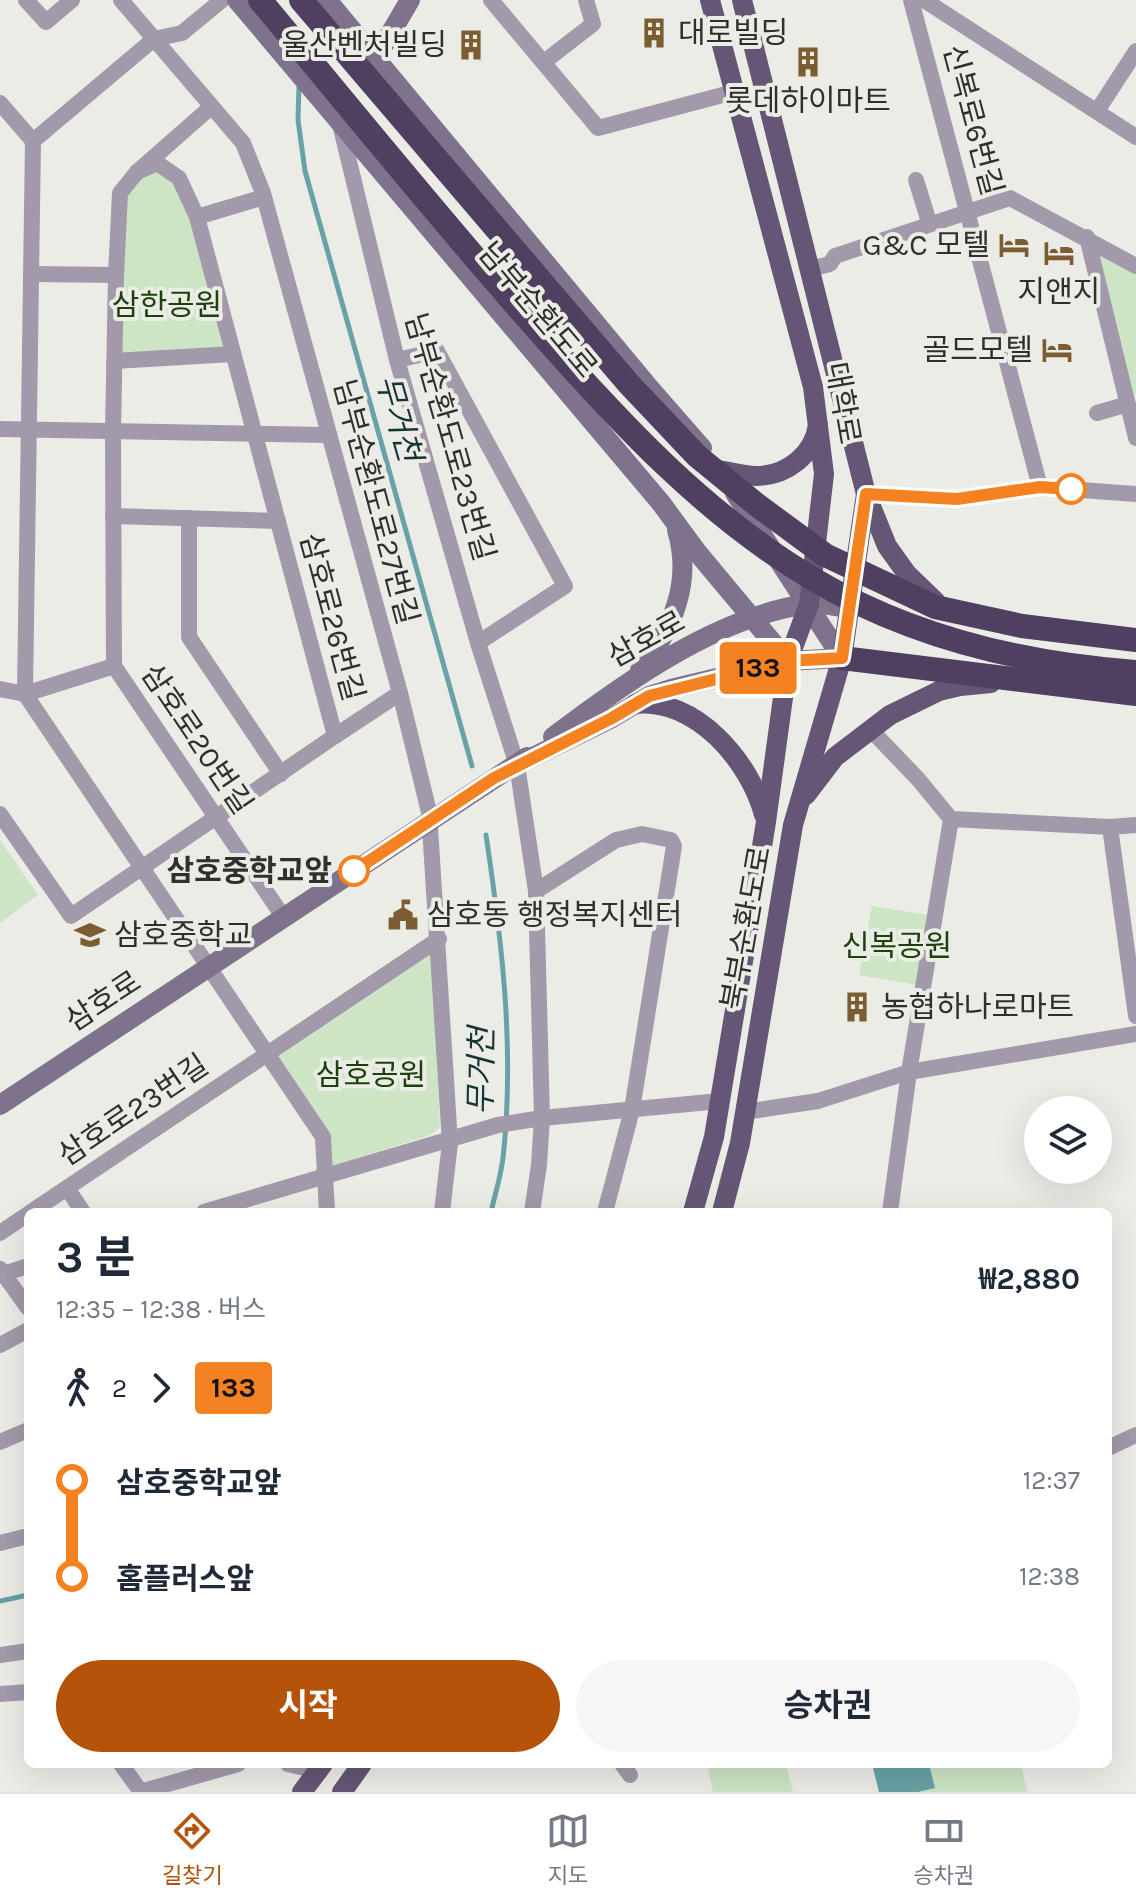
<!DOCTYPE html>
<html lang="ko">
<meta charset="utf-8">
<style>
:root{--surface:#fff;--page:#f6f6f7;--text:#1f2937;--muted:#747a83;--line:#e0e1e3;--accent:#b45309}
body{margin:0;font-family:Karla,"Noto Sans KR",sans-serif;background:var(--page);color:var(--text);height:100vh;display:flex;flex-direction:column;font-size:30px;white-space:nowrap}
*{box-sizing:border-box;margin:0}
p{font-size:26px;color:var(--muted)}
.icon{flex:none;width:44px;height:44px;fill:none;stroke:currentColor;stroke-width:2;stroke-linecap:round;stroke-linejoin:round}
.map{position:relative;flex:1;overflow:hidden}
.details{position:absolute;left:24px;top:1208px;width:1088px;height:560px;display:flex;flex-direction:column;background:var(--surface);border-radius:12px;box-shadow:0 8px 32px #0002}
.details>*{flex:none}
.badge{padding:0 16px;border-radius:6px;font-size:28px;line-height:52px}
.fabs{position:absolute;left:1024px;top:1096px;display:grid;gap:16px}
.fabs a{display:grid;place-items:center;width:88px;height:88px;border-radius:50%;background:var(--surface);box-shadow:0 8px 32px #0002;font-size:40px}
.map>.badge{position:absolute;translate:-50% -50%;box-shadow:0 0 0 4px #fff}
.legs{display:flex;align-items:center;gap:12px;height:88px;padding:0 32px;font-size:26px}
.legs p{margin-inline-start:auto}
.overview{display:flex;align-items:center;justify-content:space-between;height:136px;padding:0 32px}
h1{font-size:44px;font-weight:700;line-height:60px}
.cta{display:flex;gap:16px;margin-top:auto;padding:16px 32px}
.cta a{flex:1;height:92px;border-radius:48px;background:var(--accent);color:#fff;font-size:32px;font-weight:700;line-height:92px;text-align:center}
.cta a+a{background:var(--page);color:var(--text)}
ul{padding:0 32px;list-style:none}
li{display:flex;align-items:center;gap:28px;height:96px;font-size:30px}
li i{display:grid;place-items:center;width:12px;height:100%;margin:0 10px;background:currentColor}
li i::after{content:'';width:20px;height:20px;margin:-10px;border:6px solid;border-radius:50%;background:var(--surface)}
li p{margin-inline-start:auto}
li:first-child i{background:linear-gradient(#0000 50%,currentColor 0)}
li:last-child i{background:linear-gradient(currentColor 50%,#0000 0)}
.dock{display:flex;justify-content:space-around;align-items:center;height:112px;border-top:2px solid var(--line);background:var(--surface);font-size:22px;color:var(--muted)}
.dock a{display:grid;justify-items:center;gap:4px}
.dock .current{color:var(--accent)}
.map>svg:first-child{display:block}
</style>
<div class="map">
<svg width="1136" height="1792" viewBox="0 0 1136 1792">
<rect width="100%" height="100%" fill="#ecece7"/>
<g fill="#cde4c5">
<path d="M 157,163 L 179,178 L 233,354 L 114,361 L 120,193 Z"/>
<path d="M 1087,237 L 1136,266 L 1136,395 L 1126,395 Z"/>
<path d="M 0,840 L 38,895 L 0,923 Z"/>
<path d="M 872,906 L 935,916 L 923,986 L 859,975 Z"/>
<path d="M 433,953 L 440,1127 L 435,1132 L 427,1136 L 331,1166 L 277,1058 Z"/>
<path d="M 707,1764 L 786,1764 L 793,1792 L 713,1792 Z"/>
<path d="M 872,1764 L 1021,1764 L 1027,1792 L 879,1792 Z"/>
</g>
<path fill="#68a2a6" d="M 872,1764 L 929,1764 L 935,1788 L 918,1792 L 879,1792 Z"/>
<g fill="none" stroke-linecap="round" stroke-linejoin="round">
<g stroke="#68a2a6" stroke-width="5">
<path d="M 299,85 L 298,120 L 305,171 L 472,766"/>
<path d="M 486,835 C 502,942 515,1050 503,1158 C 501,1176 495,1194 491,1212"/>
<path d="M 0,1601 L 28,1595"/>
</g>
<g stroke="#a299ab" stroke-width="16">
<path d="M 26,0 L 46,22 L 72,0"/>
<path d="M 121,0 L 243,143 L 263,193 L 400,693 L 429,812 L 450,1143 L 442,1212"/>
<path d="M 222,0 L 182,33 L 154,39 L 33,141 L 25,694 L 323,1137 L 327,1212"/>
<path d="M 491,0 L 598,128 L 734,92"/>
<path d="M 911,0 L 1040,487"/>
<path d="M 924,0 L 1136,137"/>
<path d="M 544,62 L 593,24 L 586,0"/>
<path d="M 0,103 L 33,141"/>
<path d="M 211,107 L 137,172 L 120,193 L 116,275 L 113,432 L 114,666 L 284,918"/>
<path d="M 1097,111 L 1136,51"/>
<path d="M 340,124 L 397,360 L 478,643 L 517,765 L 536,891 L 542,1118 L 539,1165 L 532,1212"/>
<path d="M 916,180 L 929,222"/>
<path d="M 197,217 L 264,197"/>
<path d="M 1087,237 L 1136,438"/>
<path d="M 810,269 L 830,264 L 835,256 L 1010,198 L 1136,266"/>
<path d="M 31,274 L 116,275"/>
<path d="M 397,360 L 437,351 L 565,586 L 478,643"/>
<path d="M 114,361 L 233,354"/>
<path d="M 1097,413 L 1128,404"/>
<path d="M 0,429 L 328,435"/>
<path d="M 866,494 L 957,499 L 1040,487 L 1136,494"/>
<path d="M 113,516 L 278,521"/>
<path d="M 189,518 L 189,637 L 281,774"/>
<path d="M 0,689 L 25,694 L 114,666"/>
<path d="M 870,729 L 918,779 L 951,819 L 1110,827 L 1136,825"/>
<path d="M 335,736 L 400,693"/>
<path d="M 0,814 L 71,916 L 335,736 L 197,217 L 179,178 L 157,163 L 137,172"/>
<path d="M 1110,827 L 1136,1016"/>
<path d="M 536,891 L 616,840 L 642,834 L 671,840 L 674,846 L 632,1110 L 605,1212"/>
<path d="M 745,1112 L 818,1101 L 909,1072 L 1136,1034"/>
<path d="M 67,1188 L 83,1212"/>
<path d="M 31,1212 L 439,939"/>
<path d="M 204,1212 L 498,1125 L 542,1118 L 720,1101"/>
<path d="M 890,1212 L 909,1072 L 951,819"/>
<path d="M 0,1233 L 28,1214"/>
<path d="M 0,1269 L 28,1308"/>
<path d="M 3,1274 L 28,1266"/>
<path d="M 0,1345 L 28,1330"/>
<path d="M 0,1442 L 28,1430"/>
<path d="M 1108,1448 L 1136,1435"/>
<path d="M 0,1543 L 28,1536"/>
<path d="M 0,1655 L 28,1651"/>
<path d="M 0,1694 L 28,1692"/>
<path d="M 121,1764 L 141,1792"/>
<path d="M 288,1764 L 317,1771"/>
<path d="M 622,1764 L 630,1775"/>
<path d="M 140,1792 L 238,1764"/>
</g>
<g stroke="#7e728c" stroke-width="20">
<path d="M 237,0 L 661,503 L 697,552 L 788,661"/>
<path d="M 327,0 L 646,384 L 702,448"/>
<path d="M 376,58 L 410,0"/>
<path d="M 640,670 C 672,629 693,583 677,530"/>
<path d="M 553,737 C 624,683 716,617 807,604 C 820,602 836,607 850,608"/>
<path d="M 517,765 L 612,718 L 649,696 L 671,689 L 788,661 L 842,658 L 735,493"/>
<path d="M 0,1105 L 527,757"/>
</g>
<g stroke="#655675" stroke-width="20">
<path d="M 719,470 C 731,472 744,476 756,476 C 787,476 814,454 818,425"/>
<path d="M 866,494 L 887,546 L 907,574 L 936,602"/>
<path d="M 635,704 C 695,697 750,761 764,815"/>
<path d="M 806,795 L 835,757 L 890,715 L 939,691 L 960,686 L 991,683"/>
<path d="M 693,1212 L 714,1137 L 766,822 L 788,661 L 809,604 L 824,474 L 813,387 L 710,0"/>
<path d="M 722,1212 L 740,1143 L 793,825 L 842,658 L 866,494 L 742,0"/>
<path d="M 302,1792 L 323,1764"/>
<path d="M 342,1792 L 362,1764"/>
</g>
<g stroke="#4f3f61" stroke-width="24">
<path d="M 260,0 C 352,110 442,222 537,329 C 619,422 705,515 813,579 C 911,637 1024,664 1136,672"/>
<path d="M 301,0 L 628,383 L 697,456 L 757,505 L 825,555 L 935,607 L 1022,626 L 1136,640"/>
<path d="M 842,658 L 1136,694"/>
</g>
</g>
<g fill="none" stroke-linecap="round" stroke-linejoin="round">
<g stroke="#fff" stroke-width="18">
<path id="line-1" d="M 354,871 L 494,778 L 612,718 L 649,696 L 788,661 L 842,658 L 866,494 L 957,499 L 1040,487 L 1071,489"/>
</g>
<use href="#line-1" stroke="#f58220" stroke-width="12"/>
</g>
<defs>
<g id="building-bare" transform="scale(2.4)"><path d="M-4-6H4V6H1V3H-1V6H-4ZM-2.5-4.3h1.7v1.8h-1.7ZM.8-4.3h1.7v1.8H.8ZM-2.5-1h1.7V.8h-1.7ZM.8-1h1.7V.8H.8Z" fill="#7b5d31" stroke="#ecece7" stroke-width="2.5" paint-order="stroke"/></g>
<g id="hotel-bare" transform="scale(2.4)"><path d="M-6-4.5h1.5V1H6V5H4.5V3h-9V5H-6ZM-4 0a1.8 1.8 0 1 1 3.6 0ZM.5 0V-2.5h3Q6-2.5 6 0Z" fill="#7b5d31" stroke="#ecece7" stroke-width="2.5" paint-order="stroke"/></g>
<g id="civic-bare" transform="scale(2.4)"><path d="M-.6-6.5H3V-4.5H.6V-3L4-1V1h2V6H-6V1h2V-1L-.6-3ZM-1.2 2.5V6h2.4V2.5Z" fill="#7b5d31" stroke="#ecece7" stroke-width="2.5" paint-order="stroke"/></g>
<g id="school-bare" transform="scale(2.4)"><path d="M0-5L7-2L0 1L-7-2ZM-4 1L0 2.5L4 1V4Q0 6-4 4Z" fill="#7b5d31" stroke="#ecece7" stroke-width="2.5" paint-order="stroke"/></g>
</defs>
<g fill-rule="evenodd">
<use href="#building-bare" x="654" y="33"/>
<use href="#building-bare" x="471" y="45"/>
<use href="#building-bare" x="808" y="62"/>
<use href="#hotel-bare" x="1014" y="245"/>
<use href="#hotel-bare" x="1059" y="253"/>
<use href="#hotel-bare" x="1057" y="350"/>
<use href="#civic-bare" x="403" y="915"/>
<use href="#school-bare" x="90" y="935"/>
<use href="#building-bare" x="857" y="1007"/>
</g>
<g fill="#fff" stroke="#f58220" stroke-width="4">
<circle cx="1071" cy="489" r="14"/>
<circle cx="354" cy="871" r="14"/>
</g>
<g text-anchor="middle" stroke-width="8" stroke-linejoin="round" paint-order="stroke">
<g font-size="30" fill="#2f2f2d" stroke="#ecece7" text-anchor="start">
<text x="678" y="43">대로빌딩</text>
<text x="447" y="55" text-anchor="end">울산벤처빌딩</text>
<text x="808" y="111" text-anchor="middle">롯데하이마트</text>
<text x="990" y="255" text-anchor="end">G&amp;C 모텔</text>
<text x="1059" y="302" text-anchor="middle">지앤지</text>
<text x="1033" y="360" text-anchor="end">골드모텔</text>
<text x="427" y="925">삼호동 행정복지센터</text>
<text x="114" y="945">삼호중학교</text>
<text x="881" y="1017">농협하나로마트</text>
</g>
<g font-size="30" fill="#2f2f2d" stroke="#ecece7">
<text transform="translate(973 120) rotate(75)" y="10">신복로6번길</text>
<text transform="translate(538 310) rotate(50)" y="10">남부순환도로</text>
<text transform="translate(843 403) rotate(80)" y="10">대학로</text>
<text transform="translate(450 437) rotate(74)" y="10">남부순환도로23번길</text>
<text transform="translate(376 502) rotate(75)" y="10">남부순환도로27번길</text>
<text transform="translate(332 617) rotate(75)" y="10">삼호로26번길</text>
<text transform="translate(646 639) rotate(-29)" y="10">삼호로</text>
<text transform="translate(197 739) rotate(56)" y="10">삼호로20번길</text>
<text transform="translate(746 928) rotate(-80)" y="10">북부순환도로</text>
<text transform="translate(103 1001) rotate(-33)" y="10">삼호로</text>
<text transform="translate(133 1110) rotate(-34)" y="10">삼호로23번길</text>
</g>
<g font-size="30" fill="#1c410b" stroke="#ecece7">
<text x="167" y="315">삼한공원</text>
<text x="897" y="956">신복공원</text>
<text x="371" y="1085">삼호공원</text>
</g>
<g font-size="30" font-weight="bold" fill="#2f2f2d" stroke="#ecece7" text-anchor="end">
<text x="332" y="881">삼호중학교앞</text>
</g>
<g font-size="32" font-style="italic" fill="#163436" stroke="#ecece7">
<text transform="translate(399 418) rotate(74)" y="11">무거천</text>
<text transform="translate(481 1071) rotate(-89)" y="11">무거천</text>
</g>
</g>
</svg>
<div class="fabs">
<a><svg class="icon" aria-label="layers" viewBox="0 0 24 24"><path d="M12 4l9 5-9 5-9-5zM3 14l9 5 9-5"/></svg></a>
</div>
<b class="badge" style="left:758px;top:668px;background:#f58220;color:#111">133</b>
<section class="details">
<div class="overview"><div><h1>3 분</h1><p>12:35 – 12:38 · 버스</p></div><b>₩2,880</b></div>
<div class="legs"><svg class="icon" aria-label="walk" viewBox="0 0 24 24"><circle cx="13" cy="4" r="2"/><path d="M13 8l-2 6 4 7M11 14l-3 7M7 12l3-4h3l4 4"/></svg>2<svg class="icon" aria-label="forward" viewBox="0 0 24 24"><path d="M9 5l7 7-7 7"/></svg><b class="badge" style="background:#f58220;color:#111">133</b></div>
<ul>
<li><i style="color:#f58220"></i><b>삼호중학교앞</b><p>12:37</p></li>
<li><i style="color:#f58220"></i><b>홈플러스앞</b><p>12:38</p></li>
</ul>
<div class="cta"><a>시작</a><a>승차권</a></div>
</section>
</div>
<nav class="dock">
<a class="current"><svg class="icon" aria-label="directions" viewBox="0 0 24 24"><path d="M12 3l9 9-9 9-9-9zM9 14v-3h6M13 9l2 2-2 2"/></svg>길찾기</a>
<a><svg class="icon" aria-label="map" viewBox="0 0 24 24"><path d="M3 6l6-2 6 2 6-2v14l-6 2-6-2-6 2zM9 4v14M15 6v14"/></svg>지도</a>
<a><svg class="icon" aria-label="tickets" viewBox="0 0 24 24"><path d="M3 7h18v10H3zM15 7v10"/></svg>승차권</a>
</nav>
